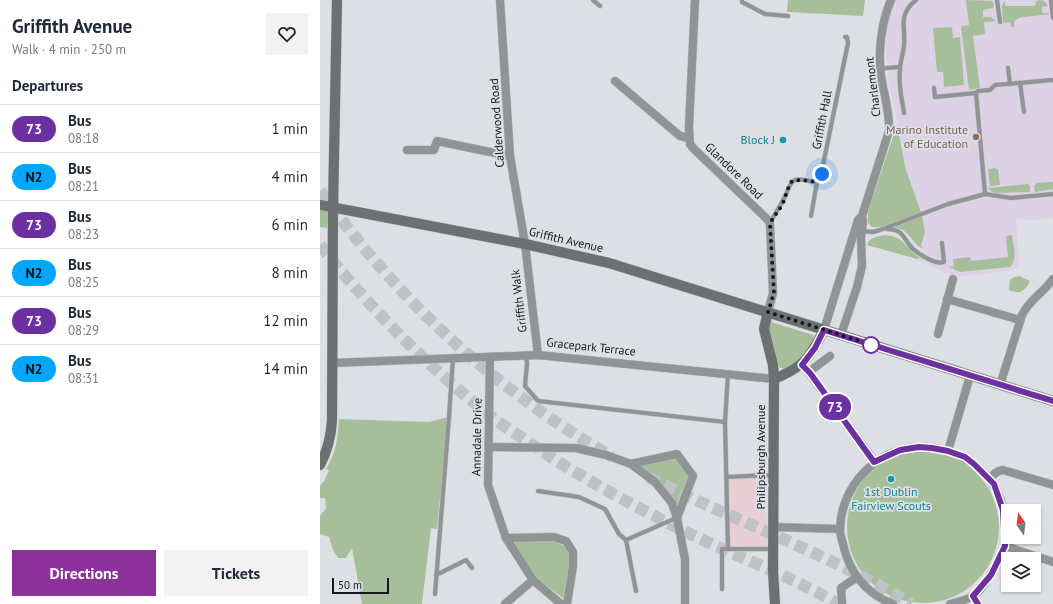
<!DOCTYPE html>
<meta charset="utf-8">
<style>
:root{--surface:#fff;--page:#f2f2f3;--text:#1f2937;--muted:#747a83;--line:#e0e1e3;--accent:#8d329d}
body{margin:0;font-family:"PT Sans",sans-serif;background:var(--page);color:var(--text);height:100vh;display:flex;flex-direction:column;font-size:15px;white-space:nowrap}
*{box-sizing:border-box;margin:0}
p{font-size:13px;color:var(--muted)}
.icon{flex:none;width:22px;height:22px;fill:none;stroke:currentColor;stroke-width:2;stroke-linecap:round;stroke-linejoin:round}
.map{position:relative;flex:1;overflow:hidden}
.panel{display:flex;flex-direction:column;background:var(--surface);width:320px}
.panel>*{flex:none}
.badge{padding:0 8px;border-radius:13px;font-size:14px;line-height:26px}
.needle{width:26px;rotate:346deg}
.buttons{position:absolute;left:681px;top:504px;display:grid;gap:8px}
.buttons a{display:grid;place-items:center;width:40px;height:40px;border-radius:0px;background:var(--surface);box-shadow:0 1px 3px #0004;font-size:20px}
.scale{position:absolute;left:12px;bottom:10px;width:57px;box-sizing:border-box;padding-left:4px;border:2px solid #161819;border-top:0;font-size:11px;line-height:14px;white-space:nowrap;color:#161819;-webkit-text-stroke:3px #dce0e4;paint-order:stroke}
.you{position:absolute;width:20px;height:20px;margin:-10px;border:3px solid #fff;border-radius:50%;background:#1a73e8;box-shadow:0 0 0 6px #1a73e833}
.map>.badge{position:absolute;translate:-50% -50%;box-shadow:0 0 0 2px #fff}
h2{padding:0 12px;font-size:15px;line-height:36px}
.round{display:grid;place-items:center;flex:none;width:42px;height:42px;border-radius:0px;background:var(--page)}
.headline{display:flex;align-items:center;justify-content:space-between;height:68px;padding:0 12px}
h1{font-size:19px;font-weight:600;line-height:30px}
.button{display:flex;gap:8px;margin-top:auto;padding:8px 12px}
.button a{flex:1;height:46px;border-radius:0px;background:var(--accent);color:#fff;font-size:16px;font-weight:600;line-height:46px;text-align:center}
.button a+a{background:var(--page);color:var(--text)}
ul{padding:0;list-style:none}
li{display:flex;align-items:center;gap:12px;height:48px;padding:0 12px;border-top:1px solid var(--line)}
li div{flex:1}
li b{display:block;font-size:15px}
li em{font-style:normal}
li .badge{min-width:44px;font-weight:700;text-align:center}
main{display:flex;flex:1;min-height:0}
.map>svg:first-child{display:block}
</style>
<main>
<section class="panel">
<div class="headline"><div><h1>Griffith Avenue</h1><p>Walk · 4 min · 250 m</p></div><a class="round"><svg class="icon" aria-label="heart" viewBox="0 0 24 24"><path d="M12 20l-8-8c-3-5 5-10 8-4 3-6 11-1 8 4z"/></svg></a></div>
<h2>Departures</h2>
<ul>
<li><span class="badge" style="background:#6c30a1;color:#fff">73</span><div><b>Bus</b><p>08:18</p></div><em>1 min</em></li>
<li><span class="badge" style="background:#00a6ff;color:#111">N2</span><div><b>Bus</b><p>08:21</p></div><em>4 min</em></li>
<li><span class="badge" style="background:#6c30a1;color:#fff">73</span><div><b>Bus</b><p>08:23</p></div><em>6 min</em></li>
<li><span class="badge" style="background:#00a6ff;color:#111">N2</span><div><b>Bus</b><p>08:25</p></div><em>8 min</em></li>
<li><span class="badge" style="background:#6c30a1;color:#fff">73</span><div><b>Bus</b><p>08:29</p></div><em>12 min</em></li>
<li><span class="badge" style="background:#00a6ff;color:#111">N2</span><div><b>Bus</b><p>08:31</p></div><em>14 min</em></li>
</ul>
<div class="button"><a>Directions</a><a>Tickets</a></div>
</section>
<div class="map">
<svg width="733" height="604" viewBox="0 0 733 604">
<rect width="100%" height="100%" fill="#dce0e4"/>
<path fill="#e8ced5" d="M 409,477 L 446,477 L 446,550 L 408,550 Z"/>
<path fill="#ddd1e5" d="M 576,0 L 733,0 L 733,218 L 716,220 L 696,219 L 699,263 L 697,267 L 690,271 L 634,277 L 597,259 L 600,258 L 603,250 L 601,245 L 604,237 L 605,225 L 600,208 L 586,170 L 575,110 L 567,78 L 569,73 L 576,68 L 576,65 L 569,63 L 566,60 L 566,46 L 568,22 L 572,6 Z"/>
<g fill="#a6bf9a">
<path d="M 468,0 L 545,0 L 543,16 L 467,12 Z"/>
<path d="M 646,0 L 672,1 L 674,4 L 673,8 L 663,10 L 663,17 L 671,17 L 676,21 L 664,22 L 665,34 L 653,36 L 660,88 L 649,90 L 641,26 L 649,25 Z"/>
<path d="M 722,0 L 726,3 L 728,6 L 722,7 L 722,13 L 729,13 L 729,14 L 698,18 L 694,22 L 694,27 L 691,27 L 690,22 L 683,23 L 682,5 L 685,1 L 685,6 L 715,6 L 716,1 Z"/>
<path d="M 632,27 L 633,38 L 640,37 L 644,85 L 624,87 L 623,72 L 617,72 L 613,28 Z"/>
<path d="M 577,125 L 586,170 L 601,212 L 562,227 L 552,227 L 548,223 L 548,211 Z"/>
<path d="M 676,168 L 676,169 L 678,169 L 680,185 L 670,186 L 668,169 Z"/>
<path d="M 733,182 L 733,189 L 715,192 L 714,186 L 717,183 Z"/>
<path d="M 708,184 L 710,186 L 710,192 L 677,193 L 672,192 L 668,188 Z"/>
<path d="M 0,209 L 9,211 L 7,228 L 0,227 Z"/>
<path d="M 602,215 L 605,232 L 601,245 L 603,249 C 590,242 590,229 573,227 Z"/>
<path d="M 566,235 C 585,237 585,248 600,258 L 597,259 L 547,245 C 549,237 558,236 566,235 Z"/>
<path d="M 692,235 C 693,244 698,260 690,267 L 640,272 L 629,267 L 634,266 L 633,259 L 650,257 L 651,261 L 688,257 L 686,236 Z"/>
<path d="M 700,276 L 710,281 C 705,291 700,295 689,290 L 690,280 L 694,277 Z"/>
<path d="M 451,322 L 493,335 L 494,336 C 490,352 478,362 464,369 L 459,367 C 455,355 447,335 449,323 Z"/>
<path d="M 128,417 L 117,529 L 111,528 L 102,604 L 42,604 L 32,548 L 26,558 L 18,558 L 13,550 L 9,537 L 0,534 L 0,516 L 6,508 L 5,498 L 0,498 L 0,486 L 4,481 L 9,470 L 6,469 C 16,453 18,438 19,419 L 109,422 Z"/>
<circle cx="603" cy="527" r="76"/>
<path d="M 356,458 L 369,475 L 357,505 C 346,489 335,477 319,465 Z"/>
<path d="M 192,541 C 207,541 244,535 249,554 C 252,566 245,586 243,598 L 218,579 Z"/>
</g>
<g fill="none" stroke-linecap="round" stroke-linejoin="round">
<g stroke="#bec2c6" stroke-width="12" stroke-dasharray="12 6" stroke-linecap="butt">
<path d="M 0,191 C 81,303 173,388 292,457"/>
<path d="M 0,245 C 51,310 111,370 177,421 C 188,429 200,436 211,444 C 260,477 312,505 364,531 C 415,556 469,575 518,604"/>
<path d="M 328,477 C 415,521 507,553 591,604"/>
</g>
<g stroke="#b8bcbf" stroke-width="5">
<g id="lane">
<path d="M 273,0 L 280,6"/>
<path d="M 422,0 L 422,2 L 445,14 L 468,16"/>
<path d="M 677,0 L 680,22"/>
<path d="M 731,0 L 733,18"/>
<path d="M 688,68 L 690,84"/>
<path d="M 561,70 L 566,68 L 580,67"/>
<path d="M 700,83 L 704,112"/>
<path d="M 614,88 L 615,97 L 656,93"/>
<path d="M 584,113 C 582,99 578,84 580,70 C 580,62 583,54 584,46 C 586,26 577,16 596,0"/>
<path d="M 665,194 L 656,93 L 658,91 L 670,90 L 675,85 L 733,80"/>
<path d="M 491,216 L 497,182"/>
<path d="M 450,224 C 454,214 461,206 465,196 C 468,191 469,183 475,180 C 482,178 490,182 497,182 L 500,180 L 528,43 L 527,37 L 525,37"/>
<path d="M 567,229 C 584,229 583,239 593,249 C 600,255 616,265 624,262 L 622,243"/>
<path d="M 542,231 L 553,232 L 560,230 L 628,204 L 658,196 L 665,194 L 691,198 L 733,194"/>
<path d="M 206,355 L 207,363 L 205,386 L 218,401 L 405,422"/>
<path d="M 407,477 L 452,475"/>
<path d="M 218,491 L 259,497 L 285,509 L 299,534 L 306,540 L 316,591"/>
<path d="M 306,540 L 356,518"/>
<path d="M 408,549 L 453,549"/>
<path d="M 116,575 L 146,560 L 152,568"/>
<path d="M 402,589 L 402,549 L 408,549 L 405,422 L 408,374"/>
<path d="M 115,594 L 129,417 L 133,358"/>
</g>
</g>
<g stroke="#b8bcbf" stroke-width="9">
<g id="street">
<path d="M 180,0 L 190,156 L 205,244 L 218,355"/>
<path d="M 375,0 L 369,127 L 370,144 L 373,148 L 447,219 L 450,224 L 453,293 L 448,312"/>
<path d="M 295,81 L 360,136 L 369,138"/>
<path d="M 87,150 L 114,150 L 117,141 L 190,156"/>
<path d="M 627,299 L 700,320"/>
<path d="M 504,330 L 538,220 L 540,218"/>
<path d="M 618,334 L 633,279"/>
<path d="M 521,335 L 537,287 L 542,266 L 541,238 L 543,221 L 542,216 L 569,131 C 570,112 564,95 561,76 C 558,52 561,23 571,0"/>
<path d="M 170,357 L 168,485 L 186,538 L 213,580 L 241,604"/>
<path d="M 12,363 L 218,355 L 454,379"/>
<path d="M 482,365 L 489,373 L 555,462"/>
<path d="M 489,372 L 510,356"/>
<path d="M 680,385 L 702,315 C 709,300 724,292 733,279"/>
<path d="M 169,447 L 256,448 L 286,455 L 311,464 L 335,482 L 352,503 L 357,518 L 365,559 L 365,604"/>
<path d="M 628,451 L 650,376"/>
<path d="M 311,464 L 357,454 L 373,476 L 357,518"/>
<path d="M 670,479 C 673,474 677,471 683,470 L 733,485"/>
<path d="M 453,527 L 520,529"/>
<path d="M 186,538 L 234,537 L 246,541 L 253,552 L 253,566 L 247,604"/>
<path d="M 685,546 L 733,562"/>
<path d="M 653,596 L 658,604"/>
<path d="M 185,604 L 213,580"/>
<path d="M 522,604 L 521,588 L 537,577"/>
<path d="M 573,604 C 546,594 529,572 523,544 C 522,540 520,534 520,530 C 520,487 557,447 601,447 C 638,447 675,471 683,509 C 684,515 684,521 684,527 C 684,533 686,540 685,545 C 684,552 679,559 676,565 C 672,573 661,591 653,596 C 647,600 637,602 630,604"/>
</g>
</g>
<g stroke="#b8bcbf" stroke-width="11">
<g id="secondary">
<path d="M 0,205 L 205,244 L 289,263 L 733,401"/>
<path d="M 448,312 L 444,329 L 453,365 L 454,379 L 453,571 L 455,604"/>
<path d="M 454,379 C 484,367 490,357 504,330"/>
<path d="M 0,465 C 8,450 11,437 12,420 L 13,208 L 17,0"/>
</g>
</g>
<use href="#lane" stroke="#919494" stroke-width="4"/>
<use href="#street" stroke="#919494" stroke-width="8"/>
<use href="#secondary" stroke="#6c7070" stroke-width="10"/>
</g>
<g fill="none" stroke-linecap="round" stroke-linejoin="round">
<g stroke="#fff" stroke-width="9">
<path id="line" d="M 658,604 L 653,596 L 671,575 L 685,546 L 683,510 L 674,484 L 654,464 L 645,457 L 628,451 L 612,448 L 599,447 L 580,450 L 554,462 L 490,373 L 482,365 L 495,348 L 504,330 L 733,401"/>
</g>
<use href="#line" stroke="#6c30a1" stroke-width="6"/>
<path stroke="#161819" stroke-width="4" stroke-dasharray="0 7.2" d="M 502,174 L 500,180 L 497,182 L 482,180 L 472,181 C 467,188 466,197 462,205 C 458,212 453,217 450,224 L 454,293 L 448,312 L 552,345 L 551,345"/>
</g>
<circle fill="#8d6e63" stroke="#dce0e4" stroke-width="1.5" cx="656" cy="137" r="4"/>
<g fill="#0f9aa8" stroke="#dce0e4" stroke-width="1.5">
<circle cx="463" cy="140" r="4"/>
<circle cx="571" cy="479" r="4"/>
</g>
<circle fill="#fff" stroke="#6c30a1" stroke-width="2" cx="551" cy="345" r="8"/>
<g text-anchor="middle" stroke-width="3.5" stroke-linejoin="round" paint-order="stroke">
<g font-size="12" fill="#161819" stroke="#dce0e4">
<text transform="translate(553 87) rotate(-97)" y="4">Charlemont</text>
<text transform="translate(502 120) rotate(-79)" y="4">Griffith Hall</text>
<text transform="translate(177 123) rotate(-94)" y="4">Calderwood Road</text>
<text transform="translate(414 171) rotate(44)" y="4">Glandore Road</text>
<text transform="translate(246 240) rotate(13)" y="4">Griffith Avenue</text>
<text transform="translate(199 301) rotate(-97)" y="4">Griffith Walk</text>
<text transform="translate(271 347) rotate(6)" y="4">Gracepark Terrace</text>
<text transform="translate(157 437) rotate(-89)" y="4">Annadale Drive</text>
<text transform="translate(441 457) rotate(-90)" y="4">Philipsburgh Avenue</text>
</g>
<g font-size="12" fill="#785e54" stroke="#dce0e4" text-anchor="end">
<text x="648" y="134">Marino Institute<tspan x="648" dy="14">of Education</tspan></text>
</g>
<g font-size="12" fill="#0d838f" stroke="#dce0e4" text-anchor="end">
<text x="455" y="144">Block J</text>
<text x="571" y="496" text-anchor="middle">1st Dublin<tspan x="571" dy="14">Fairview Scouts</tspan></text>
</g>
</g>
</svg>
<div class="buttons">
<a><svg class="needle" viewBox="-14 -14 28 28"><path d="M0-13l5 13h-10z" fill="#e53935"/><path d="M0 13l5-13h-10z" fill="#747a83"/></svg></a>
<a><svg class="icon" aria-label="layers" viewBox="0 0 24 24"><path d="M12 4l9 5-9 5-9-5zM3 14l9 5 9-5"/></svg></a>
</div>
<div class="scale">50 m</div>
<div class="you" style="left:502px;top:174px"></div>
<b class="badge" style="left:515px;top:407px;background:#6c30a1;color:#fff">73</b>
</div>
</main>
